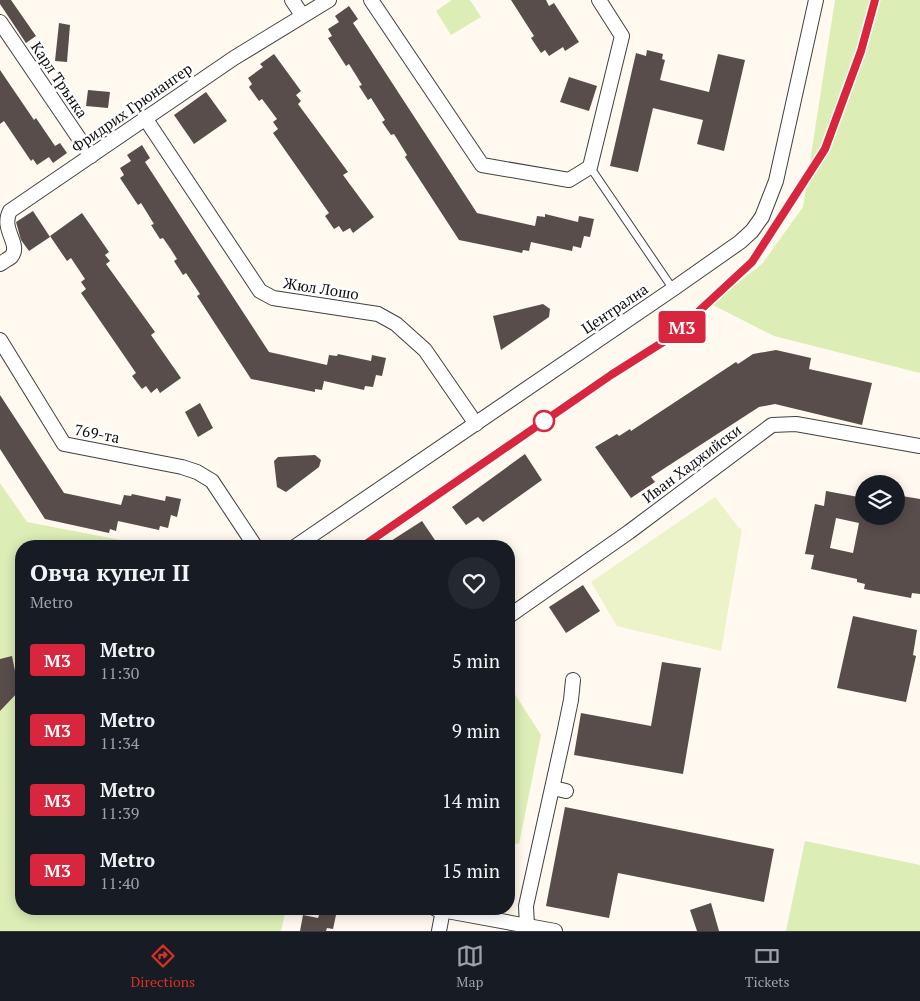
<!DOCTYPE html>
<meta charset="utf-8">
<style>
:root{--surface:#171b24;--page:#242831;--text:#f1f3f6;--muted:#9ea1a6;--line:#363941;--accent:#d93025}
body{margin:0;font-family:"PT Serif",serif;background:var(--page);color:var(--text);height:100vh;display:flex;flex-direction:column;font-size:19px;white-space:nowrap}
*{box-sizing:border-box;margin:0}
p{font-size:16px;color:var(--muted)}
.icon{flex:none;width:28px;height:28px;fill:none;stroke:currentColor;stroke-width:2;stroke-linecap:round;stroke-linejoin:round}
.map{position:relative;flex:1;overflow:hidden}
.sheet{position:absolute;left:15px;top:540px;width:500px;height:375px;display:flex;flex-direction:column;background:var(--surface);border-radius:20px;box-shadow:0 2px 12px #0003}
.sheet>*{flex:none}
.badge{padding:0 10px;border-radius:4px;font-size:18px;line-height:32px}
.buttons{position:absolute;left:855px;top:475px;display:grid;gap:10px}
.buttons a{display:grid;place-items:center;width:50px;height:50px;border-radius:50%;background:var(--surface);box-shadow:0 2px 12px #0003;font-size:25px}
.map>.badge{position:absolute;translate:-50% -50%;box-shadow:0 0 0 2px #fff}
.round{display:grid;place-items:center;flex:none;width:52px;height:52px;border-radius:26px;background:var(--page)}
.overview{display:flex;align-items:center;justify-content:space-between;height:85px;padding:0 15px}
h1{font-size:24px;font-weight:800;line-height:38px}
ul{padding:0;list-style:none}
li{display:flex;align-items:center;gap:15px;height:70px;padding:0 15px}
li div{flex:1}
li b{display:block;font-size:19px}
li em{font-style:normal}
li .badge{min-width:55px;font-weight:700;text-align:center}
.dock{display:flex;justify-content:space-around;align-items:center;height:70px;border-top:1px solid var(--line);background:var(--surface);font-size:14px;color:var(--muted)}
.dock a{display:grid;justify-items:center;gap:2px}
.dock .on{color:var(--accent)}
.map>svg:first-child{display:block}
</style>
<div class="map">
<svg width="920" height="931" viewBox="0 0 920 931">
<rect width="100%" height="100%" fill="#fff9ef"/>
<g fill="#dcedb6">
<path d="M 452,0 L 470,0 L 481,17 L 451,35 L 436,11 Z"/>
<path d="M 835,0 L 920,0 L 920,373 L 774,336 L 711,304 L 762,264 L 803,207 Z"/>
<path d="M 0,483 L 27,522 L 152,546 L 21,546 L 21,909 L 286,909 L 281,931 L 0,931 Z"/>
<path d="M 509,685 L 541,735 L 519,844 L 509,842 Z"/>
<path d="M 805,841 L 920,865 L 920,931 L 786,931 Z"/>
</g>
<path fill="#ecf3c8" d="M 715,497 L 739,528 L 742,529 L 721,651 L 617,626 L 591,582 Z"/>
<g fill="#584d4a" fill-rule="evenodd">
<path d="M 0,0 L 11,0 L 36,36 L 26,43 L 0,4 Z"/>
<path d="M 511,0 L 546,0 L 549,6 L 554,3 L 579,42 L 565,51 L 563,47 L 549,56 L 545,50 L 541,53 L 531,38 L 534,36 Z"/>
<path d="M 349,6 L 358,19 L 353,23 L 477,213 L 535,226 L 537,216 L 545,217 L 545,214 L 578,222 L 579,216 L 594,219 L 590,237 L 584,236 L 581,248 L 573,246 L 572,251 L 531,242 L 529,251 L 523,250 L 522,253 L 459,240 L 405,157 L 407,155 L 394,134 L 391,135 L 382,122 L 385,120 L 371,98 L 368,100 L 359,86 L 362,85 L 349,64 L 346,66 L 328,38 L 332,36 L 328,29 L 339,22 L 335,16 Z"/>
<path d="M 59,23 L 70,25 L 67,62 L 55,61 Z"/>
<path d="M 647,50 L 663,54 L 662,59 L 665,60 L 660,80 L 709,92 L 718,54 L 745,60 L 724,151 L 697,144 L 703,120 L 653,108 L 638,172 L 610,166 L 636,53 L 646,56 Z"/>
<path d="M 274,54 L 301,91 L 296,95 L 301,101 L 298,104 L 348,172 L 343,175 L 374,217 L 353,233 L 350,228 L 343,232 L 339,226 L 334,229 L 325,216 L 329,213 L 273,133 L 278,129 L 273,122 L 277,119 L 262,99 L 259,101 L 249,87 L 252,84 L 248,78 L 263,67 L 260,64 Z"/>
<path d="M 0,70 L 34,120 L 36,118 L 55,146 L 60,143 L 67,153 L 53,163 L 49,157 L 37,165 L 33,159 L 31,161 L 4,121 L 0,124 Z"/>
<path d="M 569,77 L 597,86 L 589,111 L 560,102 Z"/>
<path d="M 88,90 L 110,92 L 108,108 L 86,106 Z"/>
<path d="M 206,92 L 227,121 L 194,144 L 174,115 Z"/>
<path d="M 142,145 L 150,158 L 145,162 L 269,352 L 327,365 L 329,355 L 337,356 L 338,354 L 371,361 L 372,355 L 386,358 L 382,376 L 376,375 L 373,387 L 365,386 L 364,390 L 324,381 L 322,390 L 315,389 L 315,392 L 251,379 L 197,296 L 200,294 L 186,273 L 183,275 L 174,261 L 177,259 L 170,248 L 163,238 L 160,239 L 151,225 L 154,224 L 141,203 L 138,205 L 120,178 L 124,175 L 120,168 L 131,161 L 127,155 Z"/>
<path d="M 33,211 L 50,237 L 29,251 L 21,240 L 16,222 Z"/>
<path d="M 82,213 L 109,252 L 105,255 L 110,261 L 106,264 L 155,332 L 151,335 L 181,378 L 160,393 L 157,388 L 151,393 L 146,386 L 142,389 L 132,376 L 136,373 L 81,293 L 86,289 L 81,282 L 85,279 L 71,258 L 67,261 L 50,236 Z"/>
<path d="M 543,304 L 550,309 L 549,317 L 501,350 L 493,316 Z"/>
<path d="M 776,350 L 811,358 L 809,369 L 872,383 L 862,425 L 775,404 L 759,407 L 651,477 L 655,482 L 631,498 L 595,447 L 617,434 L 619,436 L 630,429 L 631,431 L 736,362 L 738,364 L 753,354 Z"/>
<path d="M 0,395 L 64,493 L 121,505 L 124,495 L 131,496 L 132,494 L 165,501 L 166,496 L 181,499 L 177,517 L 171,515 L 168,528 L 160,526 L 159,530 L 118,521 L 116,531 L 110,529 L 109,533 L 45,519 L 0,449 Z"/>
<path d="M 200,403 L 213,428 L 198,437 L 185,412 Z"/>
<path d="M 525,454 L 542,480 L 483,522 L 478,517 L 466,525 L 452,507 Z"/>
<path d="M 315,455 L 321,460 L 319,467 L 286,492 L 277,487 L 274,461 L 278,457 Z"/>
<path d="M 826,491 L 864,498 L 864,516 L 896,516 L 896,495 L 920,499 L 920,594 L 912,593 L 911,598 L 864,589 L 865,584 L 857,582 L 857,579 L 811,569 L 814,555 L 805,554 L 815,504 L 824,506 ZM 836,518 L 859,523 L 853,553 L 830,548 Z"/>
<path d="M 422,521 L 439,546 L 383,546 Z"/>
<path d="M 583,585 L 600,611 L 566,633 L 549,607 Z"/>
<path d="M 853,616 L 917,630 L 913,655 L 916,656 L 906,702 L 837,688 Z"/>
<path d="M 12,656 L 19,691 L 0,711 L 0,659 Z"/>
<path d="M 662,662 L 701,668 L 683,774 L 574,755 L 581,713 L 651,726 Z"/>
<path d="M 565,807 L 774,849 L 764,902 L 618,873 L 609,918 L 546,906 Z"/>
<path d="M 711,903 L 719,931 L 697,931 L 690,910 Z"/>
<path d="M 320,912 L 336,915 L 333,929 L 327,928 L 326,931 L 300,931 L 303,915 L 318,918 Z"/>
</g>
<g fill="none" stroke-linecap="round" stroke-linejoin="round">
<g stroke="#414141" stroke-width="9">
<path id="lane" d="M 590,167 L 673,289"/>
</g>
<g stroke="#414141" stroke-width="16">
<g id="street">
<path d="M 292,0 L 302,15"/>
<path d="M 371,0 L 482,165 L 569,180 L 590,167 L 622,36 L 599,0"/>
<path d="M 0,22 L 91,156"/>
<path d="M 145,118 L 260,291 L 273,298 L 378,314 L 396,324 L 425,350 L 476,424"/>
<path d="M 0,264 C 3,262 8,259 11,257 C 22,244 0,230 10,211 L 234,58 L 329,0"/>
<path d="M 0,340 L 64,444 L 182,467 L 197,472 L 212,481 L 255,546"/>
<path d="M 296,546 L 673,289 L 740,242 L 752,231 L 762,217 L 776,181 L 816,0"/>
<path d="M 509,616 L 629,532 L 772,425 L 796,424 L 920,446"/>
<path d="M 553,788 L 566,791"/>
<path d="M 436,909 L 555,931"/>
<path d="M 527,926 L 526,906 L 564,734 L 571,700 L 573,680"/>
<path d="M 439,931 L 443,910"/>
</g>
</g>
<use href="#lane" stroke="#fff" stroke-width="7"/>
<use href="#street" stroke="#fff" stroke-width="14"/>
</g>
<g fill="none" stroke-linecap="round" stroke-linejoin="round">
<g stroke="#fff" stroke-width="11">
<path id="line" d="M 363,546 L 611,375 L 671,337 L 752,262 L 825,149 L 861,51 L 875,0"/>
</g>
<use href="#line" stroke="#d7263d" stroke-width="8"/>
</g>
<circle fill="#fff" stroke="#d7263d" stroke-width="2.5" cx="544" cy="421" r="10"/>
<g text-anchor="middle" stroke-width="5" stroke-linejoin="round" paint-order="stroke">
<g font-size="15" fill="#0e0e0e" stroke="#fff">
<text transform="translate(59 80) rotate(56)" y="5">Карл Трънка</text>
<text transform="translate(132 108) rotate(-35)" y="5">Фридрих Грюнангер</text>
<text transform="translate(321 289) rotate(9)" y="5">Жюл Лошо</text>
<text transform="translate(615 309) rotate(-34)" y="5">Централна</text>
<text transform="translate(97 434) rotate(11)" y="5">769-та</text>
<text transform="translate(692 464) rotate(-37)" y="5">Иван Хаджийски</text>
</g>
</g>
</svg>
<div class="buttons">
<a><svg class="icon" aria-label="layers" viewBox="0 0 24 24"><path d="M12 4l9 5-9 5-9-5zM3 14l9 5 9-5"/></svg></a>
</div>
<b class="badge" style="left:682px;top:327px;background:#d7263d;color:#fff">M3</b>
<section class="sheet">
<div class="overview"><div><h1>Овча купел II</h1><p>Metro</p></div><a class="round"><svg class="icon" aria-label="heart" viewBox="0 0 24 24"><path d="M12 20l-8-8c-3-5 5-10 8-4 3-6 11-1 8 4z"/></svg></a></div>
<ul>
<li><span class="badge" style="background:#d7263d;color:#fff">M3</span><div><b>Metro</b><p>11:30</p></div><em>5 min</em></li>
<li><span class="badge" style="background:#d7263d;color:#fff">M3</span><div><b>Metro</b><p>11:34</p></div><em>9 min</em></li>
<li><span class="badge" style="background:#d7263d;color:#fff">M3</span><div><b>Metro</b><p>11:39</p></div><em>14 min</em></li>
<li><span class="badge" style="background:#d7263d;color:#fff">M3</span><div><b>Metro</b><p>11:40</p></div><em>15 min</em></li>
</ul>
</section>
</div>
<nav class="dock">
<a class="on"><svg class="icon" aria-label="directions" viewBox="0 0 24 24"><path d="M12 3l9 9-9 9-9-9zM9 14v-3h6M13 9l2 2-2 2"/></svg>Directions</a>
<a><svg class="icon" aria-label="map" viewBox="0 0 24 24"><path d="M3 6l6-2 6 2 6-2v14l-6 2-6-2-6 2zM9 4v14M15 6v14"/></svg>Map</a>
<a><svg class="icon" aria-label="tickets" viewBox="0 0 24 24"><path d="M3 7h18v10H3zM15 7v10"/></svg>Tickets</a>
</nav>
